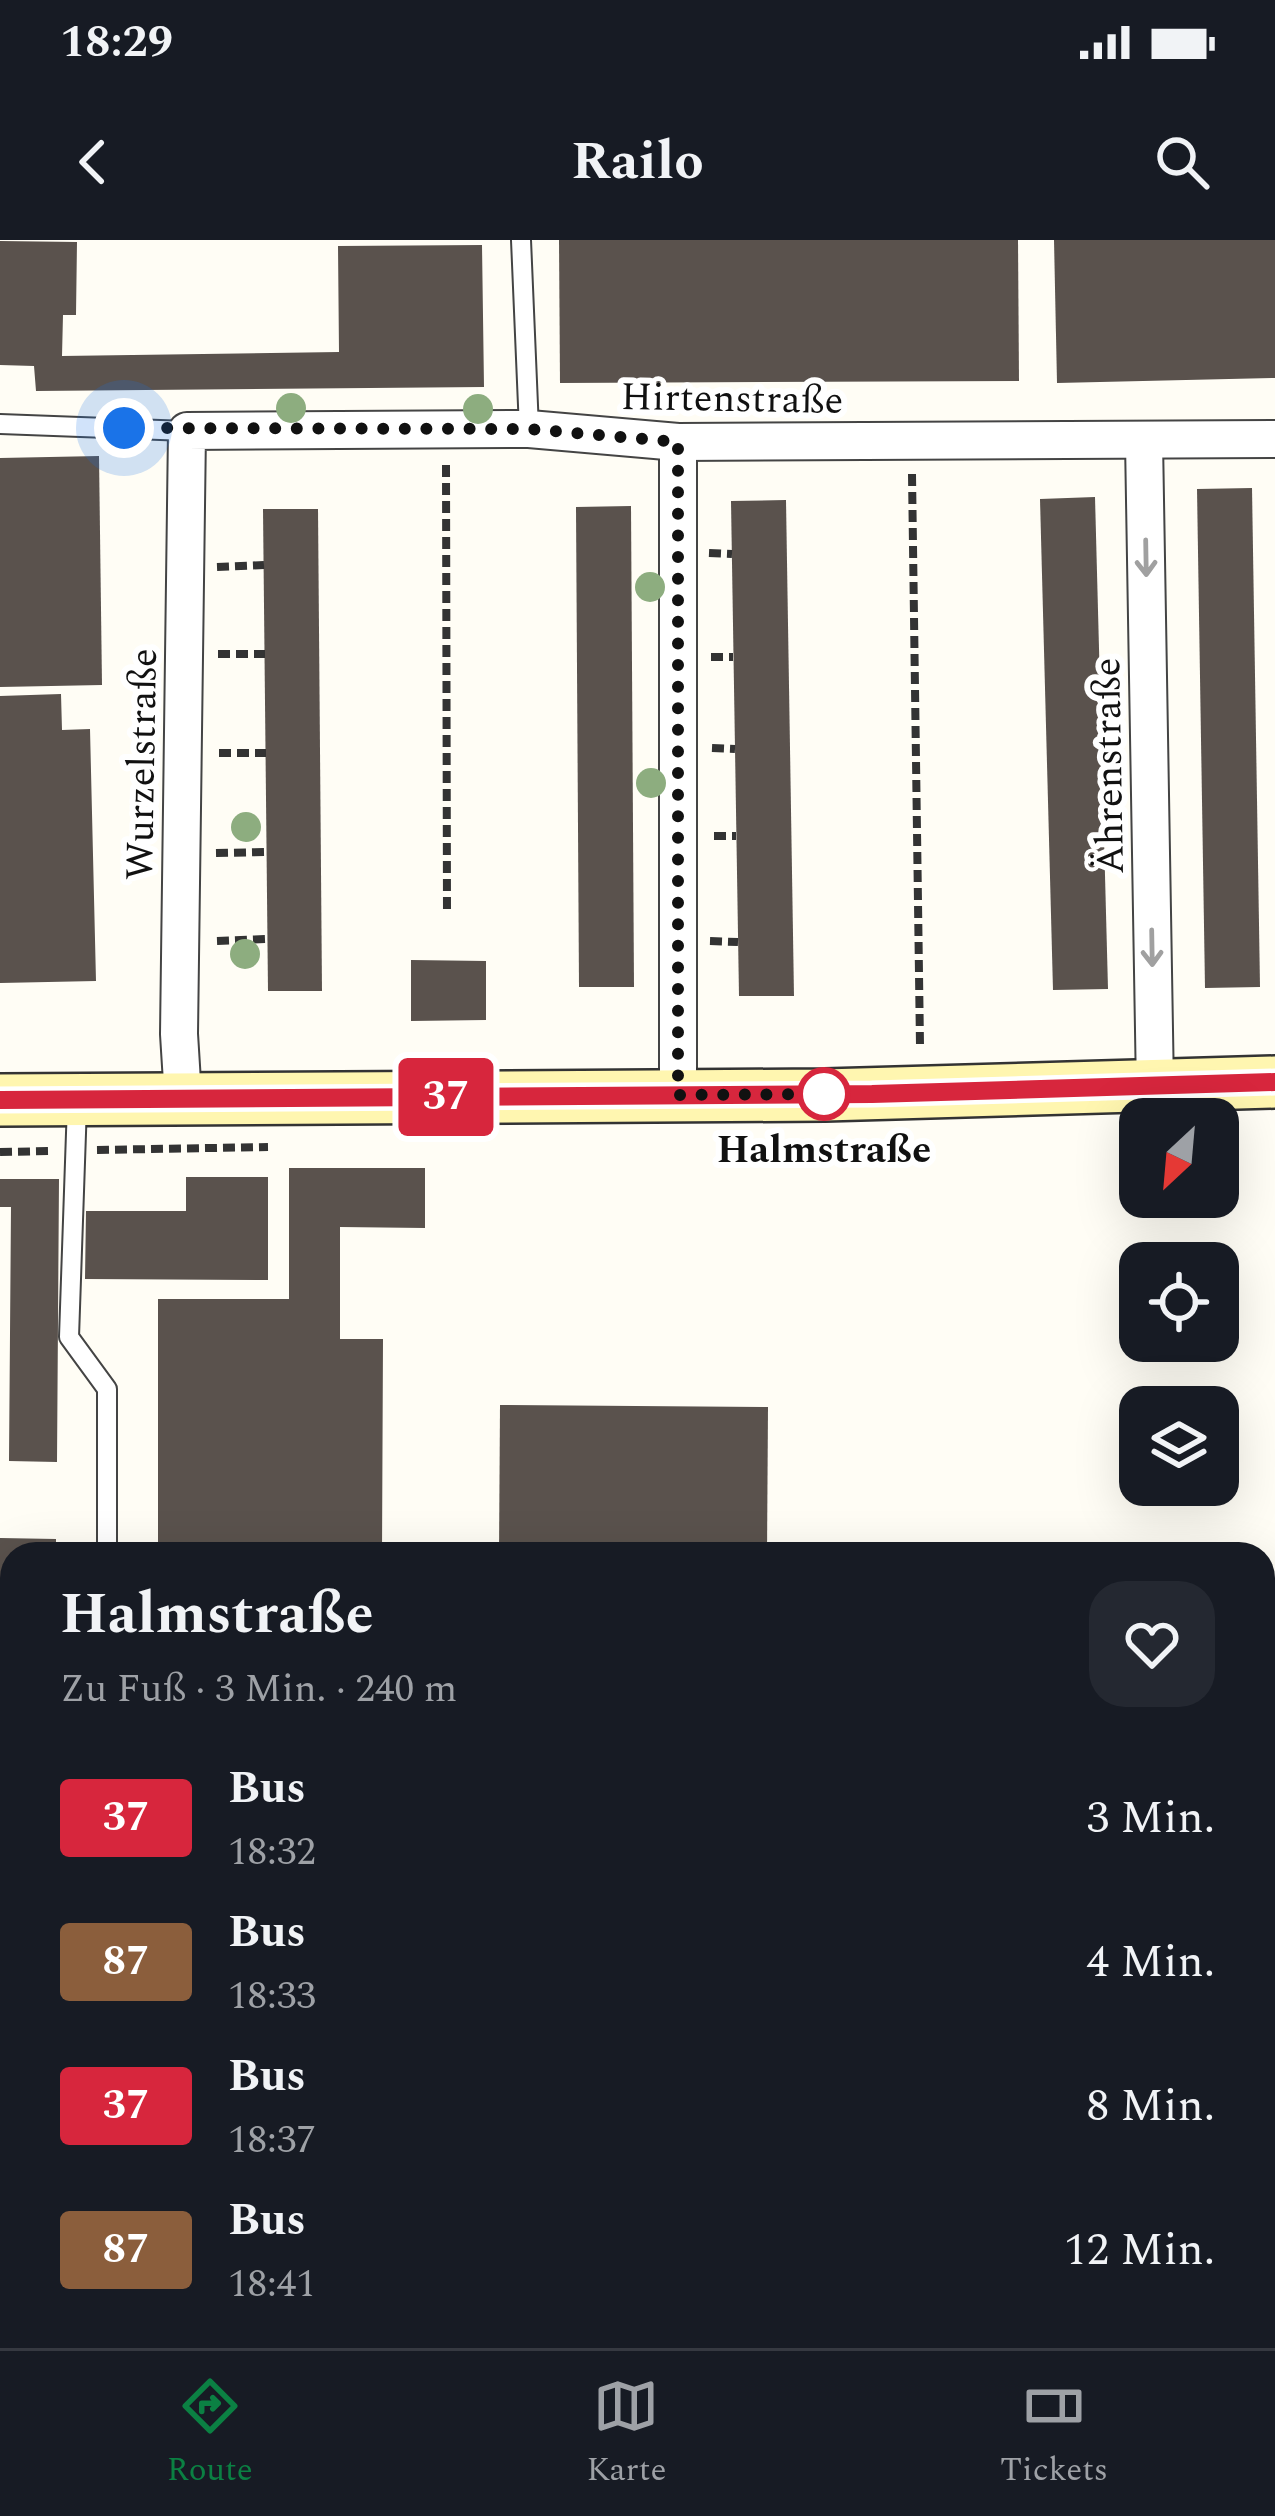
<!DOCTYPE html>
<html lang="de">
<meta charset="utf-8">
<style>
:root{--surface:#171b24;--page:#242831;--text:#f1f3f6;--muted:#9ea1a6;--line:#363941;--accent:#0b8043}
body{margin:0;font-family:Spectral,serif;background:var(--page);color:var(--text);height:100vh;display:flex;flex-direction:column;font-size:45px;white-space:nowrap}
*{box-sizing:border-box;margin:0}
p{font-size:39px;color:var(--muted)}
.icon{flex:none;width:66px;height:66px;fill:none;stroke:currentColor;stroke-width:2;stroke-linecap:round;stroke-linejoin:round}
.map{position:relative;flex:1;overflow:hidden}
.drawer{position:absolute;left:0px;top:1302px;width:1275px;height:807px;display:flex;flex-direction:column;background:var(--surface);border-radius:36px 36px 0 0;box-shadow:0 12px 48px #0002}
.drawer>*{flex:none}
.badge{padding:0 24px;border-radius:9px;font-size:42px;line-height:78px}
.needle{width:78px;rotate:206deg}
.controls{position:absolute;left:1119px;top:858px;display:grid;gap:24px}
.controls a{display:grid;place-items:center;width:120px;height:120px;border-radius:24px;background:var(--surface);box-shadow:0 12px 48px #0002;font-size:60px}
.you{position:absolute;width:60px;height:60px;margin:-30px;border:9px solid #fff;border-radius:50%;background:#1a73e8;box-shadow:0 0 0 18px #1a73e833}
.map>.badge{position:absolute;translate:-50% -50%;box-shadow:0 0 0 6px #fff}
.round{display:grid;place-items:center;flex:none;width:126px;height:126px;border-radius:36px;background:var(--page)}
.summary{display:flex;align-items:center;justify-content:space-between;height:204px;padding:0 60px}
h1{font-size:57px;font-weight:700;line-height:90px}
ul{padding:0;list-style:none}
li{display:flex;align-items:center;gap:36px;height:144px;padding:0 60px}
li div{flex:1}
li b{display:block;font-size:45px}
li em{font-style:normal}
li .badge{min-width:132px;font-weight:700;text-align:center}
.status{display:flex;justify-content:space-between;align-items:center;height:84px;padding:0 60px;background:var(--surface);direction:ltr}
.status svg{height:33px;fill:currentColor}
header{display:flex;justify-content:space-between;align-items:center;height:156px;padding:0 60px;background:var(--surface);font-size:54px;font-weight:700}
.menu{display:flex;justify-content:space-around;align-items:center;height:168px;border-top:3px solid var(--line);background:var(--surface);font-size:33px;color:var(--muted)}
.menu a{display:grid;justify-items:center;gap:6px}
.menu .current{color:var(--accent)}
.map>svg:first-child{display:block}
</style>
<div class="status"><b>18:29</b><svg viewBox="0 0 49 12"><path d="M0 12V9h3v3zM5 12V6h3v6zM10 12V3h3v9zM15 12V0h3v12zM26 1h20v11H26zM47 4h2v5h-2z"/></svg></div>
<header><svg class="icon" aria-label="back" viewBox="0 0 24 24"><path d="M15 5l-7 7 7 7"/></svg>Railo<svg class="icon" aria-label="search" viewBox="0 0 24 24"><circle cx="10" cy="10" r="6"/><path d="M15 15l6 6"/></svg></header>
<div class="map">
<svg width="1275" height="2108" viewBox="0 0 1275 2108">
<rect width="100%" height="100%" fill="#fffdf5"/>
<g fill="#5a524d">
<path d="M 559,0 L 1018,0 L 1019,141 L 560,143 Z"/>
<path d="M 1054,0 L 1275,0 L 1275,138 L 1057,143 Z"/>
<path d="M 0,1 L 77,2 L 76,75 L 63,75 L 62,116 L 339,112 L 338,6 L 482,5 L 484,147 L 36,151 L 34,126 L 0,125 Z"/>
<path d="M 99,216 L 102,445 L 0,447 L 0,218 Z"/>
<path d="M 1252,248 L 1260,747 L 1205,748 L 1197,249 Z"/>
<path d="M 1095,257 L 1108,749 L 1053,750 L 1040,259 Z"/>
<path d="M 786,260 L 794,756 L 739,756 L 731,261 Z"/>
<path d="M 631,266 L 634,747 L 579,747 L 576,267 Z"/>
<path d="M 263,269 L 318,269 L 322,751 L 268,751 Z"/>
<path d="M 61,454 L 62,490 L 90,489 L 96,741 L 0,743 L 0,456 Z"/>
<path d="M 411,720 L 486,721 L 486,780 L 411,781 Z"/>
<path d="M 289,928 L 425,928 L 425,988 L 340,987 L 340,1099 L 383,1099 L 382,1314 L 158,1314 L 158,1059 L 289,1059 Z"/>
<path d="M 186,937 L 268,937 L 268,1040 L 85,1039 L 86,971 L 186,971 Z"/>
<path d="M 0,939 L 59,939 L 57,1222 L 9,1221 L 11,967 L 0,967 Z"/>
<path d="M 500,1165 L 768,1167 L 767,1314 L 499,1314 Z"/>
<path d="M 0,1298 L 56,1299 L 56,1314 L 12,1314 L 12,1573 L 0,1573 Z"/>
<path d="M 1275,1533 L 1275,1614 L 1263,1616 L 1263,1535 Z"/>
</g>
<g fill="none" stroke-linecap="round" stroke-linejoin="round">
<g stroke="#444" stroke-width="22">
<g id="service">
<path d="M 521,0 L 529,189"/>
<path d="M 0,184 L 187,191"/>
<path d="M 77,864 L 69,1097 L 107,1149 L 107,1314"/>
</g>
</g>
<g stroke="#444" stroke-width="40">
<g id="minor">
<path d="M 1144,201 L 1155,849"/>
<path d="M 678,855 L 678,202"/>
<path d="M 183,858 L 179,794 L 187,191 L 529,189 L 678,202 L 1275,199"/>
<path d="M 1263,1637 L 1275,1635"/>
</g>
</g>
<g stroke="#333" stroke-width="56">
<path id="secondary" d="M 0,860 L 825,855 L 1275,842"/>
</g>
<g stroke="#333" stroke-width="8" stroke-dasharray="12 6" stroke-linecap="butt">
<path d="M 446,225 L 447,673"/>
<path d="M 912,234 L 920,805"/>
<path d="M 709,313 L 732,314"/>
<path d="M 217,327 L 264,325"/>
<path d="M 218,414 L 265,414"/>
<path d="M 711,417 L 733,417"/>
<path d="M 712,508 L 735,509"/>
<path d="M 219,513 L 266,513"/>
<path d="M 714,596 L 736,596"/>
<path d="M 216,613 L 267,612"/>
<path d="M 217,701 L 267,699"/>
<path d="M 710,701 L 738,702"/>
<path d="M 97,910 L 268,907"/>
<path d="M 0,912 L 52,911"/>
</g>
<use href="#service" stroke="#fff" stroke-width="18"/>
<use href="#minor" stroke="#fff" stroke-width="36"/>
<use href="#secondary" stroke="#fff6b0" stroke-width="51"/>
<g stroke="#c4262e" stroke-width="9">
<path d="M 1263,1805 L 1275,1805"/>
<path d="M 1263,1827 L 1275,1827"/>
<path d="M 0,1943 L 12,1942"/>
<path d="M 0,1967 L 12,1966"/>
</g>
</g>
<g fill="#8dad7f">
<circle cx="291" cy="168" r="15"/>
<circle cx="478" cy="169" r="15"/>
<circle cx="650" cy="347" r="15"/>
<circle cx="651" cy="543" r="15"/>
<circle cx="246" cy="587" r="15"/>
<circle cx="245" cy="714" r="15"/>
</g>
<defs><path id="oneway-shaft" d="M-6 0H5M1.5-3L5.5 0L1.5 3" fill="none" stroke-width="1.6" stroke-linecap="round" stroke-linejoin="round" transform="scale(3)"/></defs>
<g stroke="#a0a0a0">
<use href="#oneway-shaft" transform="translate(1146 318) rotate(89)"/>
<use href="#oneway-shaft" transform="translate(1152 708) rotate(89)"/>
</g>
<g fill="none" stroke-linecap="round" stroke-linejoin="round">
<g stroke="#fff" stroke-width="27">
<path id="line" d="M 0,860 L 872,854 L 1275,842"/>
</g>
<use href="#line" stroke="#d7263d" stroke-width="18"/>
<path stroke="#111" stroke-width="12" stroke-dasharray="0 21.6" d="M 124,188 L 529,189 L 678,202 L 678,855 L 824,854"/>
</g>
<circle fill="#fff" stroke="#d7263d" stroke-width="6" cx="824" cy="854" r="24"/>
<g text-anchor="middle" stroke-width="12" stroke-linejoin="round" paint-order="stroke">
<g font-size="39" fill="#111" stroke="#fff">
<text transform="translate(732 157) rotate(1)" y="14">Hirtenstraße</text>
<text transform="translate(140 524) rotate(-89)" y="14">Wurzelstraße</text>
<text transform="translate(1107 526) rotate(-91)" y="14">Ährenstraße</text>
</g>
<g font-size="39" font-weight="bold" fill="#111" stroke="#fff">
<text x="824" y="922">Halmstraße</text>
</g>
</g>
</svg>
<div class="controls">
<a><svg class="needle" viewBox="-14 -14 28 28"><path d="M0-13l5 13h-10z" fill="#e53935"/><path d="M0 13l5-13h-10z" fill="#9ea1a6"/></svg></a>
<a><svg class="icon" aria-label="locate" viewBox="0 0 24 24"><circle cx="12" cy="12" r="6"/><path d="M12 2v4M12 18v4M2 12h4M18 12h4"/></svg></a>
<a><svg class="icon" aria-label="layers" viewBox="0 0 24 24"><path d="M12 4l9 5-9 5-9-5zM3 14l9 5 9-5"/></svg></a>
</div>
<div class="you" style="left:124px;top:188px"></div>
<b class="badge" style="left:446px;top:857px;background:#d7263d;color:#fff">37</b>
<section class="drawer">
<div class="summary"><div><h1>Halmstraße</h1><p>Zu Fuß · 3 Min. · 240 m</p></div><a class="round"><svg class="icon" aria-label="heart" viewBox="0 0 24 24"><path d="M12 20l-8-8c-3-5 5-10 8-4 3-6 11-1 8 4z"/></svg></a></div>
<ul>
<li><span class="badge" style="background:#d7263d;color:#fff">37</span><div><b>Bus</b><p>18:32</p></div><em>3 Min.</em></li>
<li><span class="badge" style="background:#8b5e3c;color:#fff">87</span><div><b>Bus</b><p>18:33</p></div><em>4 Min.</em></li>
<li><span class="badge" style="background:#d7263d;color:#fff">37</span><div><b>Bus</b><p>18:37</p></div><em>8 Min.</em></li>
<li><span class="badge" style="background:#8b5e3c;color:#fff">87</span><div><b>Bus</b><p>18:41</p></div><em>12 Min.</em></li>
</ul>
</section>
</div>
<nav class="menu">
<a class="current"><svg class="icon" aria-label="directions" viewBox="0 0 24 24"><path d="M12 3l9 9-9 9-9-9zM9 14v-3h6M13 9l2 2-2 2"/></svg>Route</a>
<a><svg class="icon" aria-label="map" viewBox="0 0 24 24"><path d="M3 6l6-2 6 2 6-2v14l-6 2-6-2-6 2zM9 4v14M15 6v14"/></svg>Karte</a>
<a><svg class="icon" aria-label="tickets" viewBox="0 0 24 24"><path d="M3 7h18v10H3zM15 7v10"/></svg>Tickets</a>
</nav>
